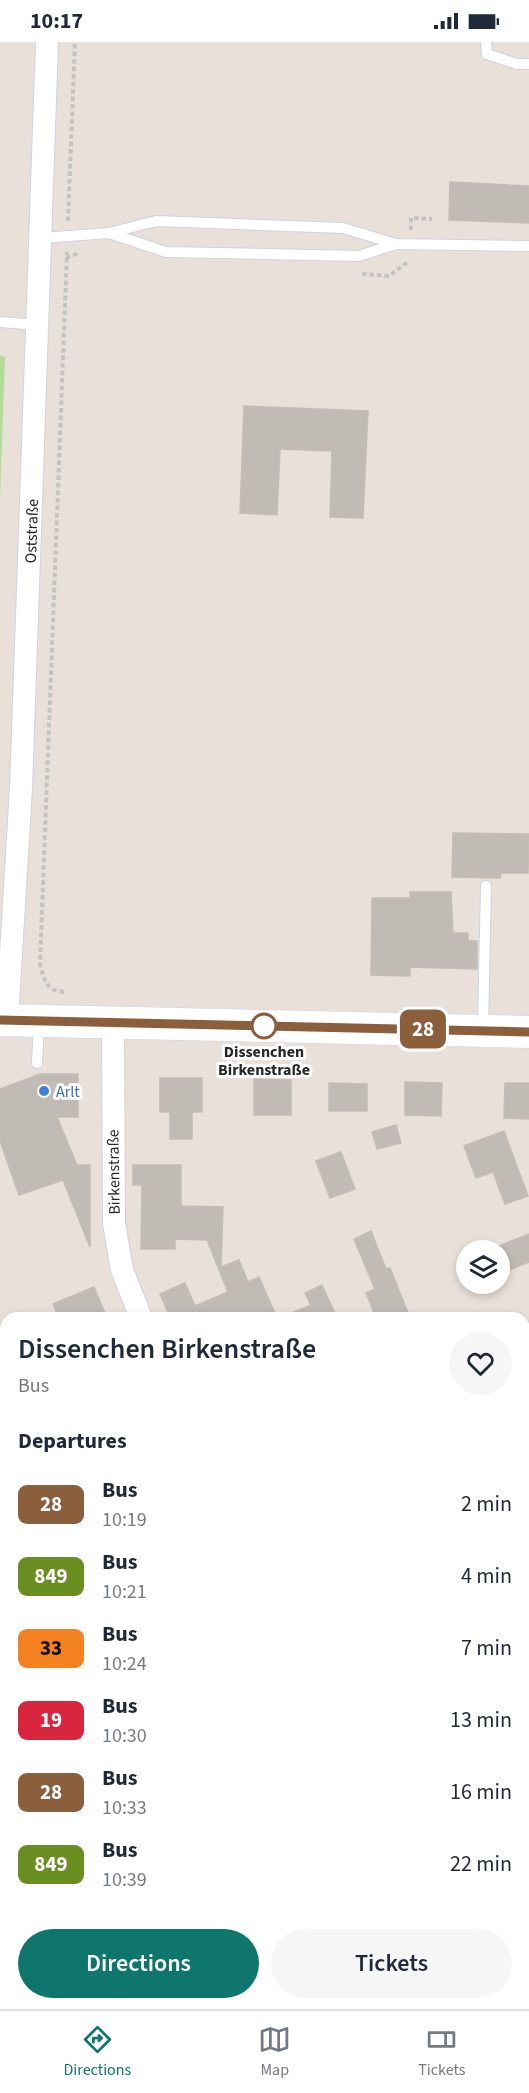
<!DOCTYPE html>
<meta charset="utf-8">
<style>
:root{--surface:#fff;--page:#f6f6f7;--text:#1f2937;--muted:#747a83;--line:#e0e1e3;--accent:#0f766e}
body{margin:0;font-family:"Source Sans 3",sans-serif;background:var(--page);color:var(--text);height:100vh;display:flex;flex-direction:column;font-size:22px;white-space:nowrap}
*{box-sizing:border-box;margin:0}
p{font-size:20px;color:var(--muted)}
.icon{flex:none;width:33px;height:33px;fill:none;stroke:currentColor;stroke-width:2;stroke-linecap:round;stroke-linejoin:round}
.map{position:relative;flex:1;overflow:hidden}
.details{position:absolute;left:0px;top:1270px;width:530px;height:698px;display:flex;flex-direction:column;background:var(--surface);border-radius:18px 18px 0 0;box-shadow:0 3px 9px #0003}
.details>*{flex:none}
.badge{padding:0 12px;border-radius:9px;font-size:21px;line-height:39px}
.buttons{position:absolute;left:456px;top:1198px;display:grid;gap:12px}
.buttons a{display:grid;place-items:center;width:54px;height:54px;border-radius:50%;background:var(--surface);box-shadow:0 3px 9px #0003;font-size:30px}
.map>.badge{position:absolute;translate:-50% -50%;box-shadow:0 0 0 3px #fff}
h2{padding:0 18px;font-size:22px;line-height:54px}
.round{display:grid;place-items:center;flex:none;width:63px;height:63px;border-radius:32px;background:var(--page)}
.head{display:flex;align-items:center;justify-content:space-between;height:102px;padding:0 18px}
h1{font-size:28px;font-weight:600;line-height:45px}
.button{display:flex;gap:12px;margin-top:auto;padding:12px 18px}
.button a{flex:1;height:69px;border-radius:36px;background:var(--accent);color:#fff;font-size:24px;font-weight:600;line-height:69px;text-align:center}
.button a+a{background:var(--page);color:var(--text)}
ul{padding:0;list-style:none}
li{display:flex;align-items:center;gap:18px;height:72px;padding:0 18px}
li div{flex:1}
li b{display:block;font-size:22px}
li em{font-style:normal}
li .badge{min-width:66px;font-weight:700;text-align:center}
.status{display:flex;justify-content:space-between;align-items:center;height:42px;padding:0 30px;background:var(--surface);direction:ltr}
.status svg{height:16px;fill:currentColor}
.tabs{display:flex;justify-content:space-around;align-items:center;height:84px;border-top:2px solid var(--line);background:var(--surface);font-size:16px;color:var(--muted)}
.tabs a{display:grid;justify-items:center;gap:3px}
.tabs .active{color:var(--accent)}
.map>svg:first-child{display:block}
</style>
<div class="status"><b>10:17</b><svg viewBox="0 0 49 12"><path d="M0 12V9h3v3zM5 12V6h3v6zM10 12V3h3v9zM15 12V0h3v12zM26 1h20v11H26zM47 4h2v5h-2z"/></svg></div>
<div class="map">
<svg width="529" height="1967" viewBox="0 0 529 1967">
<rect width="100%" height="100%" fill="#e9e1d9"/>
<g fill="#b4dc99">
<path d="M 0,313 L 5,315 L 0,458 Z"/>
<path d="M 0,1306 L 6,1320 L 6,1729 L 0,1733 Z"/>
</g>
<g fill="#c1bbb6" stroke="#c4bdb4" stroke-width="1.5">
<path d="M 450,140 L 529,144 L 529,181 L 449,178 Z"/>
<path d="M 244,364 L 368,369 L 363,476 L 330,475 L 332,409 L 280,407 L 277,473 L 240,471 Z"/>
<path d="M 453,791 L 529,792 L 528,831 L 501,831 L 500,836 L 452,835 Z"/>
<path d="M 410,850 L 451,850 L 453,891 L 468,891 L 468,899 L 477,899 L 477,927 L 410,925 L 410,934 L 371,933 L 372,856 L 410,856 Z"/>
<path d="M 40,1032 L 78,1032 L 78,1075 L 57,1075 L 77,1123 L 90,1123 L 90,1205 L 63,1138 L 19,1153 L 0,1099 L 0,1047 Z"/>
<path d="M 160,1036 L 202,1036 L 202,1070 L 192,1070 L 192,1097 L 170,1097 L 170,1070 L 160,1070 Z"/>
<path d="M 254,1037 L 291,1038 L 291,1073 L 254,1073 Z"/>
<path d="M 405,1040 L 442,1041 L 441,1074 L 405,1073 Z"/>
<path d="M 329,1041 L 367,1042 L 367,1069 L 329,1069 Z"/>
<path d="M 505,1041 L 529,1041 L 529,1077 L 504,1076 Z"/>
<path d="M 396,1083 L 401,1101 L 377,1107 L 372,1090 Z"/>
<path d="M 504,1089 L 528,1154 L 505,1162 L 493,1130 L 476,1136 L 464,1104 Z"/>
<path d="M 341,1110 L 355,1147 L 330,1156 L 316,1119 Z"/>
<path d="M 133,1123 L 181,1123 L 181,1164 L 223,1165 L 221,1225 L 239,1218 L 248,1240 L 259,1235 L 277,1276 L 168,1276 L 170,1275 L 160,1252 L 185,1241 L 195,1264 L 228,1250 L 207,1198 L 175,1197 L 175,1207 L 141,1207 L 142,1143 L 133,1143 Z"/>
<path d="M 371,1189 L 386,1227 L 390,1226 L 410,1276 L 376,1276 L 366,1251 L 375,1247 L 354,1197 Z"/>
<path d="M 529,1192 L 529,1220 L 504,1230 L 500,1219 L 500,1209 L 494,1206 Z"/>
<path d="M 322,1243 L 337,1276 L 279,1276 L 311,1263 L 305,1251 Z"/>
<path d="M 94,1245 L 107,1276 L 59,1276 L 53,1262 Z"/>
</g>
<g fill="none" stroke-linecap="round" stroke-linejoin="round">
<g stroke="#cfd3df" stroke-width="12">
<g id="service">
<path d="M 486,0 L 487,12 L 517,22 L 529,22"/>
<path d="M 109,191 L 166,210 L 359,214 L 396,202"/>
<path d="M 42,196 L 109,191 L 156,179 L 343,186 L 396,202 L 529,204"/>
<path d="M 0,280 L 38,283"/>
<path d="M 483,985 L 486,844"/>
<path d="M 37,1021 L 39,982"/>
</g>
</g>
<g stroke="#cfd3df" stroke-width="24">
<g id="minor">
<path d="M 7,978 L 21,746 L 47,0"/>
<path d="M 113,980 L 114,1181 L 122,1228 L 141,1276"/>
<path d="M 524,1835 L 529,1832"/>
<path d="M 210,1967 L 222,1962"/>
</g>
</g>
<g stroke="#cfd3df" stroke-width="33">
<path id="secondary" d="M 0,978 L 529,990"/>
</g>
<g stroke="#c3c3c3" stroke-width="4" stroke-dasharray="4.5 3" stroke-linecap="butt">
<path d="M 68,179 L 75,0"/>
<path d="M 411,188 L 411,176 L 432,177"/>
<path d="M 66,216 L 80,211"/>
<path d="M 362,232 L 389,234 L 409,219"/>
<path d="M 64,950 C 45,948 45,939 40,922 L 67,210"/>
</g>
<use href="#service" stroke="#fff" stroke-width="10"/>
<use href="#minor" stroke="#fff" stroke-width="22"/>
<use href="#secondary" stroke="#fff" stroke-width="32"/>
</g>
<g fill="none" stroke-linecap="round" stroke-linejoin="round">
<g stroke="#fff" stroke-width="14">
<path id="line" d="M 0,978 L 529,990"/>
</g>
<use href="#line" stroke="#8b5e3c" stroke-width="9"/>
</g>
<circle fill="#fff" stroke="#8b5e3c" stroke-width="3" cx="264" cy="984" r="12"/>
<circle fill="#3f7fe0" stroke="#fff" stroke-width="2" cx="44" cy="1049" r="6"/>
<g text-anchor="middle" stroke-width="6" stroke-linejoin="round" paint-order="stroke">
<g font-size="16" fill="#272727" stroke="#fff">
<text transform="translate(31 489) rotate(-88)" y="6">Oststraße</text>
<text transform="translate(113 1130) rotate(-91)" y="6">Birkenstraße</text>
</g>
<g font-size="16" font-weight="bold" fill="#272727" stroke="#fff">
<text x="264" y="1015">Dissenchen<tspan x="264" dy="18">Birkenstraße</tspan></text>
</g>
<g font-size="16" fill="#366cbe" stroke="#fff" text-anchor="start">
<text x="56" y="1055">Arlt</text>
</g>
</g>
</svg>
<div class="buttons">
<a><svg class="icon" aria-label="layers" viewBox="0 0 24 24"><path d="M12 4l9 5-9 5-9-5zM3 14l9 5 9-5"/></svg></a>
</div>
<b class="badge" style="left:423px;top:987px;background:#8b5e3c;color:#fff">28</b>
<section class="details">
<div class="head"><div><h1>Dissenchen Birkenstraße</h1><p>Bus</p></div><a class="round"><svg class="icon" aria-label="heart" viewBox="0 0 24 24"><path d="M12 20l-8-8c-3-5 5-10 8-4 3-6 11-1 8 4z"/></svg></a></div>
<h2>Departures</h2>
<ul>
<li><span class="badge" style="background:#8b5e3c;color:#fff">28</span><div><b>Bus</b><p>10:19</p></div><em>2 min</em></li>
<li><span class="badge" style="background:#6b8e23;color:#fff">849</span><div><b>Bus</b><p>10:21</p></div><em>4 min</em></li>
<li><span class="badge" style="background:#f58220;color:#111">33</span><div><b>Bus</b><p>10:24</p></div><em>7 min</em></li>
<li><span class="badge" style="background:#d7263d;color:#fff">19</span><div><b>Bus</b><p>10:30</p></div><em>13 min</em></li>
<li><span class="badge" style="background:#8b5e3c;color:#fff">28</span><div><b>Bus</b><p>10:33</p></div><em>16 min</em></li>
<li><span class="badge" style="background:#6b8e23;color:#fff">849</span><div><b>Bus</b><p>10:39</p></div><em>22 min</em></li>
</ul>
<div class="button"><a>Directions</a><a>Tickets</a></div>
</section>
</div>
<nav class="tabs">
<a class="active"><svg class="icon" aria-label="directions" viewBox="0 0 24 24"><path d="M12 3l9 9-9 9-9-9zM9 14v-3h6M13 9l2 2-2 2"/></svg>Directions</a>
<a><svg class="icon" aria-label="map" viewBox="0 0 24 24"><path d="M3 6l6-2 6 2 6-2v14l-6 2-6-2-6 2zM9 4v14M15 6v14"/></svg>Map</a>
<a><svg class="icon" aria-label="tickets" viewBox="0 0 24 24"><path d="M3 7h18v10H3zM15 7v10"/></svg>Tickets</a>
</nav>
